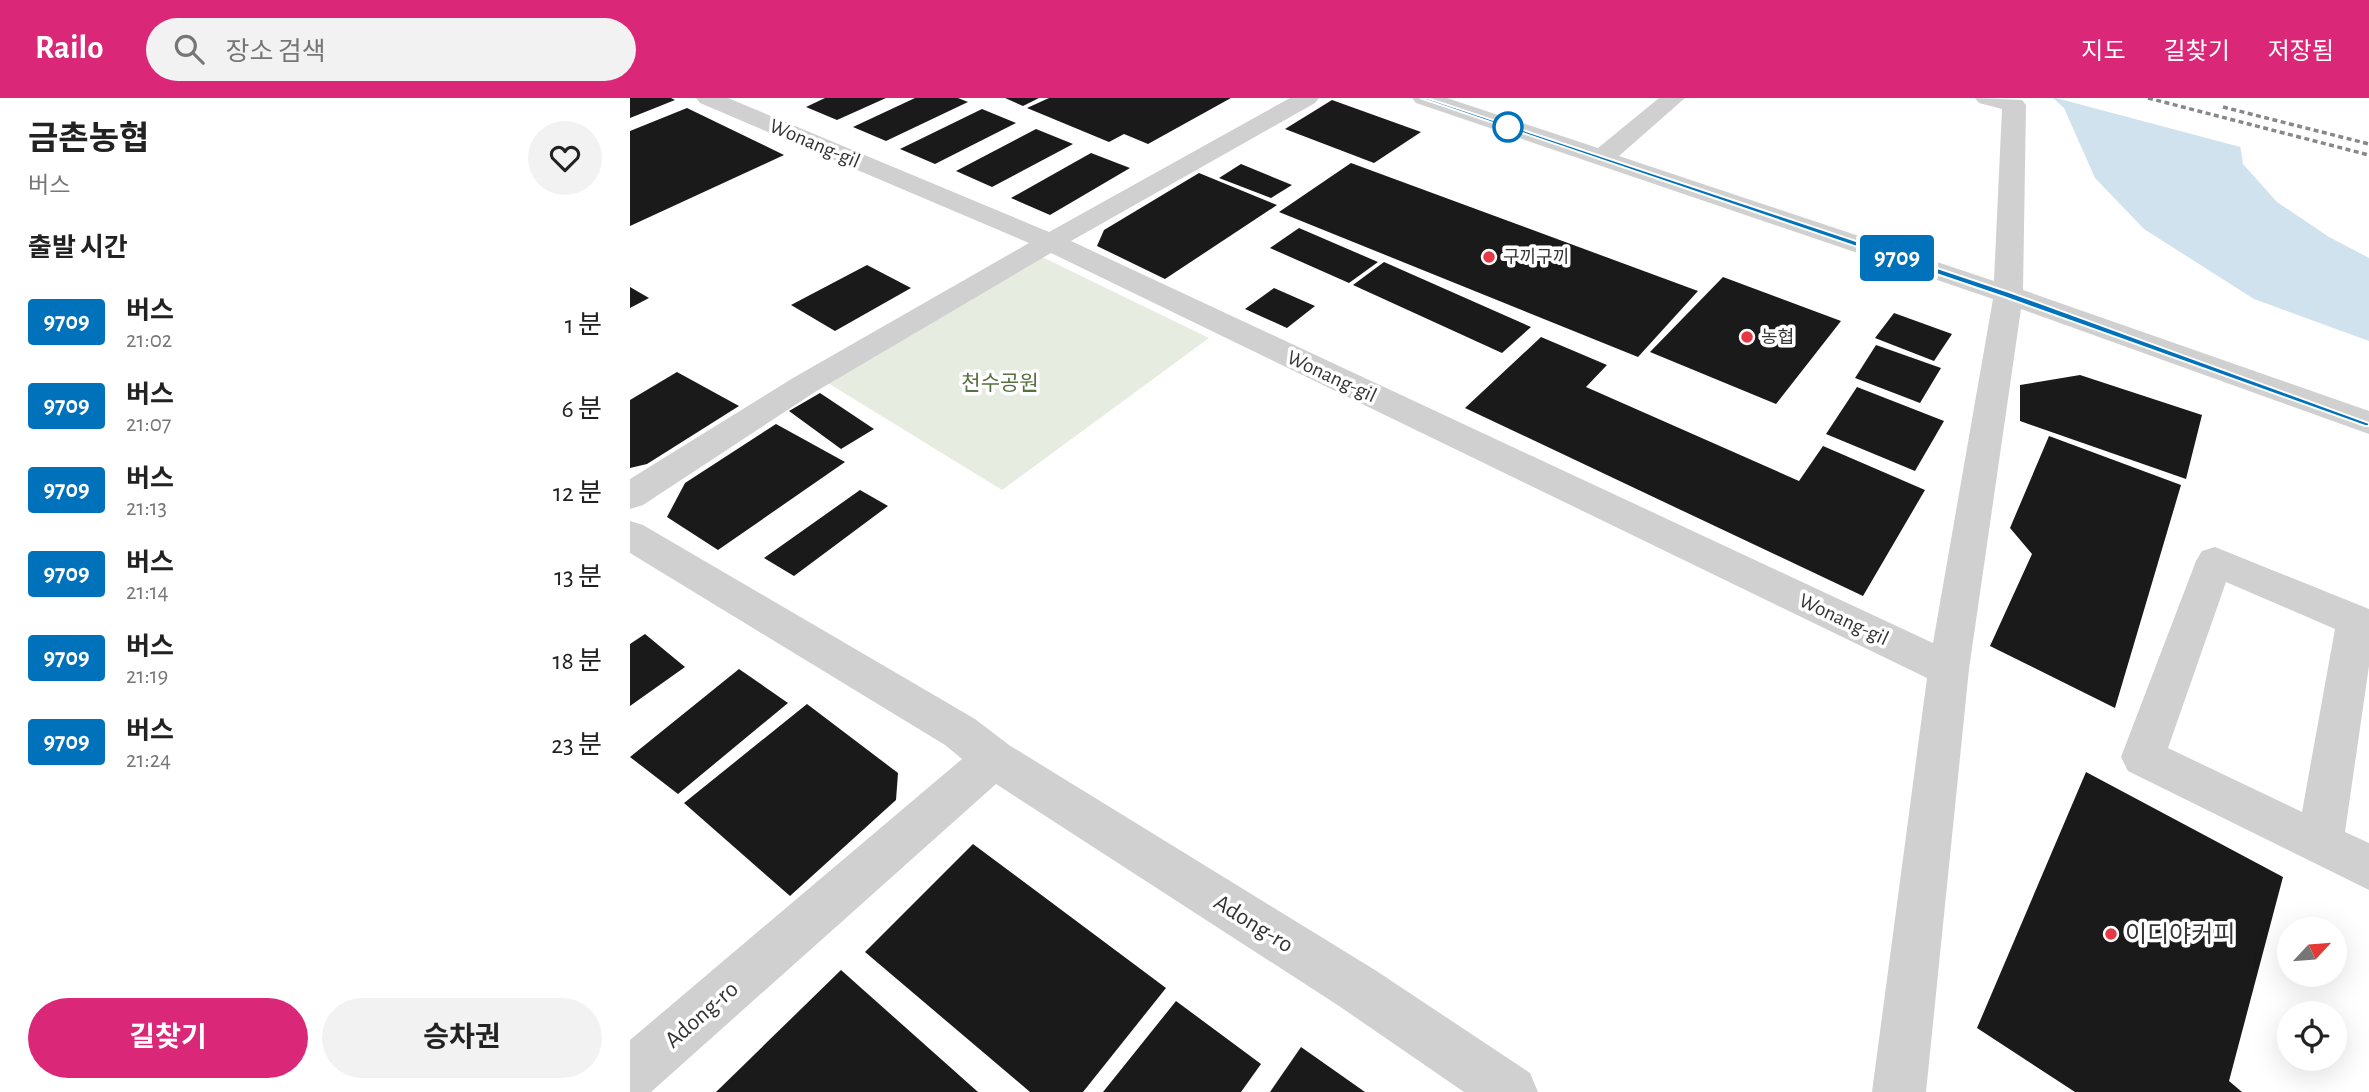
<!DOCTYPE html>
<html lang="ko">
<meta charset="utf-8">
<style>
:root{--surface:#fff;--page:#f2f2f2;--text:#222;--muted:#767676;--accent:#db2777}
body{margin:0;font-family:"Alegreya Sans","Noto Sans KR",sans-serif;background:var(--page);color:var(--text);height:100vh;display:flex;flex-direction:column;font-size:26px;white-space:nowrap}
*{box-sizing:border-box;margin:0}
p{font-size:23px;color:var(--muted)}
.icon{flex:none;width:38px;height:38px;fill:none;stroke:currentColor;stroke-width:2;stroke-linecap:round;stroke-linejoin:round}
.map{position:relative;flex:1;overflow:hidden}
.details{display:flex;flex-direction:column;background:var(--surface);width:630px}
.details>*{flex:none}
.badge{padding:0 14px;border-radius:5px;font-size:24px;line-height:46px}
.needle{width:46px;rotate:64deg}
.tools{position:absolute;left:1647px;top:819px;display:grid;gap:14px}
.tools a{display:grid;place-items:center;width:70px;height:70px;border-radius:50%;background:var(--surface);box-shadow:0 7px 28px #0002;font-size:35px}
.map>.badge{position:absolute;translate:-50% -50%;box-shadow:0 0 0 4px #fff}
h2{padding:0 28px;font-size:26px;line-height:63px}
.round{display:grid;place-items:center;flex:none;width:74px;height:74px;border-radius:37px;background:var(--page)}
.head{display:flex;align-items:center;justify-content:space-between;height:119px;padding:0 28px}
h1{font-size:33px;font-weight:700;line-height:52px}
.button{display:flex;gap:14px;margin-top:auto;padding:14px 28px}
.button a{flex:1;height:80px;border-radius:42px;background:var(--accent);color:#fff;font-size:28px;font-weight:700;line-height:80px;text-align:center}
.button a+a{background:var(--page);color:var(--text)}
ul{padding:0;list-style:none}
li{display:flex;align-items:center;gap:21px;height:84px;padding:0 28px}
li div{flex:1}
li b{display:block;font-size:26px}
li em{font-style:normal}
li .badge{min-width:77px;font-weight:700;text-align:center}
header{display:flex;align-items:center;gap:42px;box-sizing:border-box;height:98px;padding:0 35px;background:var(--accent);color:#fff}
header strong{font-size:33px}
nav{display:flex;gap:38px;margin-inline-start:auto;font-size:24px}
.search{width:490px;height:63px;background:var(--page);display:flex;align-items:center;gap:18px;box-sizing:border-box;padding:0 24px;border-radius:38px;color:var(--muted);font-size:26px}
main{display:flex;flex:1;min-height:0}
.map>svg:first-child{display:block}
</style>
<header>
<strong>Railo</strong>
<div class="search"><svg class="icon" aria-label="search" viewBox="0 0 24 24"><circle cx="10" cy="10" r="6"/><path d="M15 15l6 6"/></svg>장소 검색</div>
<nav><a>지도</a><a>길찾기</a><a>저장됨</a></nav>
</header>
<main>
<section class="details">
<div class="head"><div><h1>금촌농협</h1><p>버스</p></div><a class="round"><svg class="icon" aria-label="heart" viewBox="0 0 24 24"><path d="M12 20l-8-8c-3-5 5-10 8-4 3-6 11-1 8 4z"/></svg></a></div>
<h2>출발 시간</h2>
<ul>
<li><span class="badge" style="background:#0072bc;color:#fff">9709</span><div><b>버스</b><p>21:02</p></div><em>1 분</em></li>
<li><span class="badge" style="background:#0072bc;color:#fff">9709</span><div><b>버스</b><p>21:07</p></div><em>6 분</em></li>
<li><span class="badge" style="background:#0072bc;color:#fff">9709</span><div><b>버스</b><p>21:13</p></div><em>12 분</em></li>
<li><span class="badge" style="background:#0072bc;color:#fff">9709</span><div><b>버스</b><p>21:14</p></div><em>13 분</em></li>
<li><span class="badge" style="background:#0072bc;color:#fff">9709</span><div><b>버스</b><p>21:19</p></div><em>18 분</em></li>
<li><span class="badge" style="background:#0072bc;color:#fff">9709</span><div><b>버스</b><p>21:24</p></div><em>23 분</em></li>
</ul>
<div class="button"><a>길찾기</a><a>승차권</a></div>
</section>
<div class="map">
<svg width="1739" height="994" viewBox="0 0 1739 994">
<rect width="100%" height="100%" fill="#fff"/>
<path fill="#e6ecdf" d="M 410,158 L 579,240 L 372,392 L 198,285 Z"/>
<path fill="#cfe2ee" d="M 1423,0 L 1603,0 L 1613,66 L 1647,104 L 1699,139 L 1739,160 L 1739,243 L 1624,201 L 1514,131 L 1465,80 L 1434,10 Z"/>
<path fill="#fff" d="M 1426,0 L 1606,0 L 1614,50 Z"/>
<g fill="#1a1a1a">
<path d="M 0,0 L 41,0 L 45,2 L 0,20 Z"/>
<path d="M 195,0 L 256,0 L 207,22 L 176,9 Z"/>
<path d="M 285,0 L 328,0 L 338,4 L 256,43 L 223,29 Z"/>
<path d="M 375,0 L 409,0 L 393,8 Z"/>
<path d="M 419,0 L 601,0 L 518,46 L 494,36 L 479,44 L 397,10 Z"/>
<path d="M 702,2 L 791,34 L 744,65 L 655,31 Z"/>
<path d="M 57,10 L 154,57 L 0,128 L 0,33 Z"/>
<path d="M 352,11 L 386,25 L 305,66 L 270,51 Z"/>
<path d="M 406,31 L 443,46 L 362,89 L 326,73 Z"/>
<path d="M 461,55 L 500,70 L 420,117 L 381,100 Z"/>
<path d="M 721,65 L 1068,193 L 1008,259 L 649,114 Z"/>
<path d="M 611,66 L 662,87 L 641,100 L 589,80 Z"/>
<path d="M 569,75 L 647,107 L 535,181 L 467,148 L 474,132 Z"/>
<path d="M 669,130 L 748,164 L 719,185 L 640,150 Z"/>
<path d="M 754,164 L 901,229 L 872,255 L 723,187 Z"/>
<path d="M 237,167 L 281,190 L 205,233 L 161,207 Z"/>
<path d="M 1093,179 L 1211,223 L 1146,306 L 1020,254 Z"/>
<path d="M 0,189 L 19,200 L 0,210 Z"/>
<path d="M 644,190 L 685,208 L 657,230 L 615,211 Z"/>
<path d="M 1264,215 L 1322,236 L 1304,263 L 1245,240 Z"/>
<path d="M 911,239 L 977,267 L 956,289 L 1169,383 L 1193,348 L 1295,392 L 1233,498 L 835,310 Z"/>
<path d="M 1246,247 L 1311,270 L 1290,305 L 1225,280 Z"/>
<path d="M 47,274 L 109,308 L 17,366 L 0,370 L 0,302 Z"/>
<path d="M 1450,277 L 1572,317 L 1556,381 L 1390,323 L 1390,287 Z"/>
<path d="M 1227,289 L 1314,323 L 1285,373 L 1196,336 Z"/>
<path d="M 190,295 L 244,331 L 211,351 L 159,313 Z"/>
<path d="M 146,326 L 215,364 L 88,452 L 37,419 L 55,385 Z"/>
<path d="M 1419,338 L 1551,387 L 1485,610 L 1360,548 L 1402,456 L 1380,430 Z"/>
<path d="M 230,392 L 258,408 L 164,478 L 134,460 Z"/>
<path d="M 15,536 L 55,569 L 0,608 L 0,546 Z"/>
<path d="M 109,571 L 158,605 L 48,696 L 0,659 Z"/>
<path d="M 177,606 L 268,675 L 266,702 L 160,798 L 54,705 Z"/>
<path d="M 1456,674 L 1653,779 L 1599,983 L 1612,994 L 1445,994 L 1347,930 Z"/>
<path d="M 343,746 L 536,890 L 453,994 L 400,994 L 235,854 Z"/>
<path d="M 211,872 L 348,994 L 86,994 Z"/>
<path d="M 546,903 L 631,966 L 611,994 L 473,994 Z"/>
<path d="M 671,949 L 735,994 L 640,994 Z"/>
</g>
<g fill="none" stroke-linecap="round" stroke-linejoin="round">
<g fill="#d0d0d0" fill-rule="evenodd">
<path d="M 66,0 L 98,0 L 419,134 L 660,0 L 689,0 L 685,5 L 441,143 L 1303,545 L 1363,201 L 786,5 L 782,0 L 817,0 L 968,50 L 1029,0 L 1055,0 L 989,58 L 1364,183 L 1372,11 L 1349,5 L 1345,0 L 1392,2 L 1396,7 L 1393,192 L 1739,313 L 1739,336 L 1391,211 L 1339,571 L 1296,994 L 1242,994 L 1297,580 L 421,155 L 185,294 L 13,407 L 0,411 L 0,381 L 163,280 L 399,145 L 70,5 Z"/>
<path d="M 0,423 L 13,427 L 345,621 L 379,647 L 745,872 L 900,975 L 908,994 L 834,994 L 709,908 L 366,686 L 21,994 L 0,994 L 0,942 L 332,661 L 315,647 L 0,455 Z"/>
<path d="M 1585,449 L 1739,511 L 1739,568 L 1715,734 L 1739,745 L 1739,792 L 1498,673 L 1491,659 L 1566,463 L 1572,453 ZM 1596,484 L 1705,531 L 1672,714 L 1538,650 Z"/>
</g>
<g stroke="#888" stroke-width="3.5" stroke-dasharray="5 3.5" stroke-linecap="butt">
<path d="M 1518,0 L 1739,57"/>
<path d="M 1593,9 L 1739,46"/>
</g>
</g>
<path fill="#0072bc" stroke="#fff" stroke-width="2" d="M 790,0 L 797,0 L 1382,195 L 1739,325 L 1739,328 L 1735,328 L 1374,199 Z"/>
<circle fill="#fff" stroke="#0072bc" stroke-width="3.5" cx="878" cy="29" r="14"/>
<g fill="#e63946" stroke="#fff" stroke-width="2.5">
<circle cx="859" cy="159" r="7"/>
<circle cx="1117" cy="239" r="7"/>
<circle cx="1481" cy="836" r="7"/>
</g>
<g text-anchor="middle" stroke-width="7" stroke-linejoin="round" paint-order="stroke">
<g font-size="18" fill="#333" stroke="#fff" text-anchor="start">
<text x="873" y="165">구끼구끼</text>
<text x="1131" y="245">농협</text>
</g>
<g font-size="21" fill="#333" stroke="#fff">
<text transform="translate(185 45) rotate(23)" y="7">Wonang-gil</text>
<text transform="translate(702 278) rotate(25)" y="7">Wonang-gil</text>
<text transform="translate(1214 521) rotate(25)" y="7">Wonang-gil</text>
</g>
<g font-size="21" fill="#56703f" stroke="#fff">
<text x="370" y="292">천수공원</text>
</g>
<g font-size="24" fill="#333" stroke="#fff">
<text transform="translate(624 825) rotate(32)" y="8">Adong-ro</text>
<text transform="translate(71 916) rotate(-41)" y="8">Adong-ro</text>
</g>
<g font-size="24" fill="#333" stroke="#fff" text-anchor="start">
<text x="1495" y="844">이디야커피</text>
</g>
</g>
</svg>
<div class="tools">
<a><svg class="needle" viewBox="-14 -14 28 28"><path d="M0-13l5 13h-10z" fill="#e53935"/><path d="M0 13l5-13h-10z" fill="#767676"/></svg></a>
<a><svg class="icon" aria-label="locate" viewBox="0 0 24 24"><circle cx="12" cy="12" r="6"/><path d="M12 2v4M12 18v4M2 12h4M18 12h4"/></svg></a>
</div>
<b class="badge" style="left:1267px;top:160px;background:#0072bc;color:#fff">9709</b>
</div>
</main>
